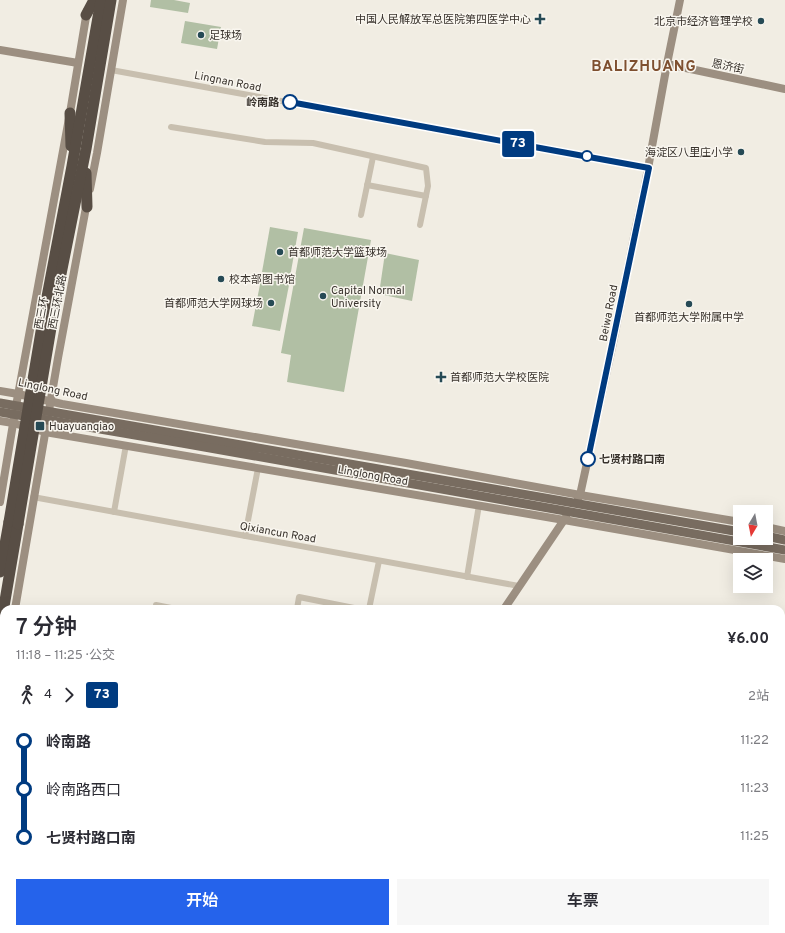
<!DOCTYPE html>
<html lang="zh">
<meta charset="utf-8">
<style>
:root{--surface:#fff;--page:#f7f7f7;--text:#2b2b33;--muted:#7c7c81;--accent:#2563eb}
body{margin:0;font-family:Overpass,"Noto Sans SC",sans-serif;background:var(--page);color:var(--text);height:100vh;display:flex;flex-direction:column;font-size:15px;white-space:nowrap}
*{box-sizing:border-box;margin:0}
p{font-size:13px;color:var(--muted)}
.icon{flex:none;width:22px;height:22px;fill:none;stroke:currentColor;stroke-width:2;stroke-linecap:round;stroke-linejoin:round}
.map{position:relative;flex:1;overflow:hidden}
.sheet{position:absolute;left:0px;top:605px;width:785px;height:328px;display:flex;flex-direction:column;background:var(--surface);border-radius:12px 12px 0 0;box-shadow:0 4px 16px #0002}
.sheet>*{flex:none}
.badge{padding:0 8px;border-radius:3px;font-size:14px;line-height:26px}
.needle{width:26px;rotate:190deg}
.fabs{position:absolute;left:733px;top:505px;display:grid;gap:8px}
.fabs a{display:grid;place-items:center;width:40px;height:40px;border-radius:0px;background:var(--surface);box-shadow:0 4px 16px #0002;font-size:20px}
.map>.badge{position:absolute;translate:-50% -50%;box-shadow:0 0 0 2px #fff}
.legs{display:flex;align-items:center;gap:6px;height:44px;padding:0 16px;font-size:13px}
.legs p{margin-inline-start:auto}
.headline{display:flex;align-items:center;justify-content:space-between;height:68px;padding:0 16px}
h1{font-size:22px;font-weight:600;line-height:30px}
.action{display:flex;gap:8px;margin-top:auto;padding:8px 16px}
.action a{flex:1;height:46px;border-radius:0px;background:var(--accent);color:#fff;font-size:16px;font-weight:600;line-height:46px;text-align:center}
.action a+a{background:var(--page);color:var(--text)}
ul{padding:0 16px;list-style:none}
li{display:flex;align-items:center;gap:14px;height:48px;font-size:15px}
li i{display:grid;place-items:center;width:6px;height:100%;margin:0 5px;background:currentColor}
li i::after{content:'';width:10px;height:10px;margin:-5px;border:3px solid;border-radius:50%;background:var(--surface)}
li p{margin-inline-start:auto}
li:first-child i{background:linear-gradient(#0000 50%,currentColor 0)}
li:last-child i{background:linear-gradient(currentColor 50%,#0000 0)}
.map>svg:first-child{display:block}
</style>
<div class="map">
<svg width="785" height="933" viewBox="0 0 785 933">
<rect width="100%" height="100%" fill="#f1ede3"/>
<g fill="#b1bfa4">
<path d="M 151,0 L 174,0 L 190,3 L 188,13 L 150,7 Z"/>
<path d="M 185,21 L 221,27 L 217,49 L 181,43 Z"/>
<path d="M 270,227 L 298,232 L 290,277 L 262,272 Z"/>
<path d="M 304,228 L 371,240 L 344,392 L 287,382 L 291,355 L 281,353 Z"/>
<path d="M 385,253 L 419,260 L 412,301 L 379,294 Z"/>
<path d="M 262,274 L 290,280 L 280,331 L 252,326 Z"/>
<path d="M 4,859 L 4,906 L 0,905 L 0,886 Z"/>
</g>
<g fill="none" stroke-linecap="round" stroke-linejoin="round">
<g stroke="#c8bfaf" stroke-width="6">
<path d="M 111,70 L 649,168"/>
<path d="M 171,127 L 265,142 L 313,143 L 426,168 L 428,186 L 420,225"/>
<path d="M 367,185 L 426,196"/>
<path d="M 361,215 L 373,157"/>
<path d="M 33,497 L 519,586"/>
<path d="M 114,512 L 126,445"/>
<path d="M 245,536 L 258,468"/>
<path d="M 467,577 L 479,505"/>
<path d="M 156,609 L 156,605 L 176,609"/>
<path d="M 297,609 L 299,597 L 359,609"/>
<path d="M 369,609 L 379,561"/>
<path d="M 781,641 L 785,641"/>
<path d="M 0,735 L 4,736"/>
<path d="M 541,929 L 568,933"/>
</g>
<g stroke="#9c8f81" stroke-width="8">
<path d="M 0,50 L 78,63"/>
<path d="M 667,64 L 785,89"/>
<path d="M 90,189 L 97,153 L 123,0"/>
<path d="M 0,391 L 18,394 L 62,404 L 406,463 L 580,495 L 740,522"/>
<path d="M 0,421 L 13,423 L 45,432 L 564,520 L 785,559"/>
<path d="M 578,499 L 580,495 L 613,343 L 636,227 L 643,196 L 667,64 L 680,0"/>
<path d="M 0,502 L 16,406 L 70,113 L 87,11"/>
<path d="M 766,527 L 785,531"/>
<path d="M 15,609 L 58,358 L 87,202"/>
<path d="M 504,609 L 566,517"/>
<path d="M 0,721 L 4,689"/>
<path d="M 781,888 L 785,859"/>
<path d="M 301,933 L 303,929"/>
<path d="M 775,933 L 775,929"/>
</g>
<g stroke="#786c60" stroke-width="9">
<path d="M 0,403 L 740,532"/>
<path d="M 0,412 L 182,443 L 785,550"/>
<path d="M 766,536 L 785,540"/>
</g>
<g stroke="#584e45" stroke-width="11">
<path d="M 86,15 L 94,0"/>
<path d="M 70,113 L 71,146"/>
<path d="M 86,173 L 87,207"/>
<path d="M 46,302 L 72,166 L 101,0"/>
<path d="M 55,304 L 86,149 L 111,0"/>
<path d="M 0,572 L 9,522"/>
<path d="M 0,630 L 18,524"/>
</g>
<g stroke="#584e45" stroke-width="11">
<path d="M 9,522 L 46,302"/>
<path d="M 18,524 L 55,304"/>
</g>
</g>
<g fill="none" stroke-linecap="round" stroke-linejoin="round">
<g stroke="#fff" stroke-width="9">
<path id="line-1" d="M 290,102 L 649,168 L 588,459"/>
</g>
<use href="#line-1" stroke="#003b80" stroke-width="6"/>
</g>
<g fill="#264a55" stroke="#f9f6ef" stroke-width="1.5">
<path d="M538 13h4v4h4v4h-4v4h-4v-4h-4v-4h4z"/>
<circle cx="761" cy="21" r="4"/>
<circle cx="201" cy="35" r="4"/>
<circle cx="741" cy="152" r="4"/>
<circle cx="280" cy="252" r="4"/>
<circle cx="221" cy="279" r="4"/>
<circle cx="323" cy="296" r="4"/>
<circle cx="271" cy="303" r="4"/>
<circle cx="689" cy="304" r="4"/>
<path d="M439 371h4v4h4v4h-4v4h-4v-4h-4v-4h4z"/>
<rect x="35" y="421" width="10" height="10" rx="2"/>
</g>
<g fill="#fff" stroke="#003b80" stroke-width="2">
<circle cx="290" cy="102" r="7"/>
<circle cx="587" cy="156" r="5"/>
<circle cx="588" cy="459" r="7"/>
</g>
<g text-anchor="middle" stroke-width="3" stroke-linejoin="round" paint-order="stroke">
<g font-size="11" fill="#38322c" stroke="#f9f6ef" text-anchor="start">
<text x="531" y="23" text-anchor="end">中国人民解放军总医院第四医学中心</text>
<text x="753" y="25" text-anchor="end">北京市经济管理学校</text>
<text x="209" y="39">足球场</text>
<text x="733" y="156" text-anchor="end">海淀区八里庄小学</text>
<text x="288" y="256">首都师范大学篮球场</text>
<text x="229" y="283">校本部图书馆</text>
<text x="331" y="294">Capital Normal<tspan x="331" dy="13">University</tspan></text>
<text x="263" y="307" text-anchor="end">首都师范大学网球场</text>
<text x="689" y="321" text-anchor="middle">首都师范大学附属中学</text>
<text x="450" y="381">首都师范大学校医院</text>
<text x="49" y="430">Huayuanqiao</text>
</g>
<g font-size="11" fill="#38322c" stroke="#f9f6ef">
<text transform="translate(728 66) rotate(12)" y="4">恩济街</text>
<text transform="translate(228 81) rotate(11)" y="4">Lingnan Road</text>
<text transform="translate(57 302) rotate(-79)" y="4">西三环北路</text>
<text transform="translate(41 313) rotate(-80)" y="4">西三环</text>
<text transform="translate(608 313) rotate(-79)" y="4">Beiwa Road</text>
<text transform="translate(53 389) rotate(12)" y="4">Linglong Road</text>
<text transform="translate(373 475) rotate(10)" y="4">Linglong Road</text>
<text transform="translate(278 532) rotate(10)" y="4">Qixiancun Road</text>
</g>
<g font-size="11" font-weight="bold" fill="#38322c" stroke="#f9f6ef" text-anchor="end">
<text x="279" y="106">岭南路</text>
<text x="599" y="463" text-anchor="start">七贤村路口南</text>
</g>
<g font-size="15" font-weight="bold" letter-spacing="1" fill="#7e4f2f" stroke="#f9f6ef">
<text x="644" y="71">BALIZHUANG</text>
</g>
</g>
</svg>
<div class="fabs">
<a><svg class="needle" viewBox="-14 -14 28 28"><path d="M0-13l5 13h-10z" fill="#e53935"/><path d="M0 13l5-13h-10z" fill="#7c7c81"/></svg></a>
<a><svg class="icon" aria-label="layers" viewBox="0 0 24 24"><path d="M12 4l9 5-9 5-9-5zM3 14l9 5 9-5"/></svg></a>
</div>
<b class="badge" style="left:518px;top:144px;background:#003b80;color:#fff">73</b>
<section class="sheet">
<div class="headline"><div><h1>7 分钟</h1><p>11:18 – 11:25 · 公交</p></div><b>¥6.00</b></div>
<div class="legs"><svg class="icon" aria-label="walk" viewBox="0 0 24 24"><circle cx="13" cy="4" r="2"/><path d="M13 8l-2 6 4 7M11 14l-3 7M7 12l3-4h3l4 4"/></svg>4<svg class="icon" aria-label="forward" viewBox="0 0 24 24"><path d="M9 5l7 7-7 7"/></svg><b class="badge" style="background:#003b80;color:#fff">73</b><p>2站</p></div>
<ul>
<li><i style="color:#003b80"></i><b>岭南路</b><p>11:22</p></li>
<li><i style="color:#003b80"></i><span>岭南路西口</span><p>11:23</p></li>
<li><i style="color:#003b80"></i><b>七贤村路口南</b><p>11:25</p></li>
</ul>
<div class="action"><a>开始</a><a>车票</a></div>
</section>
</div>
